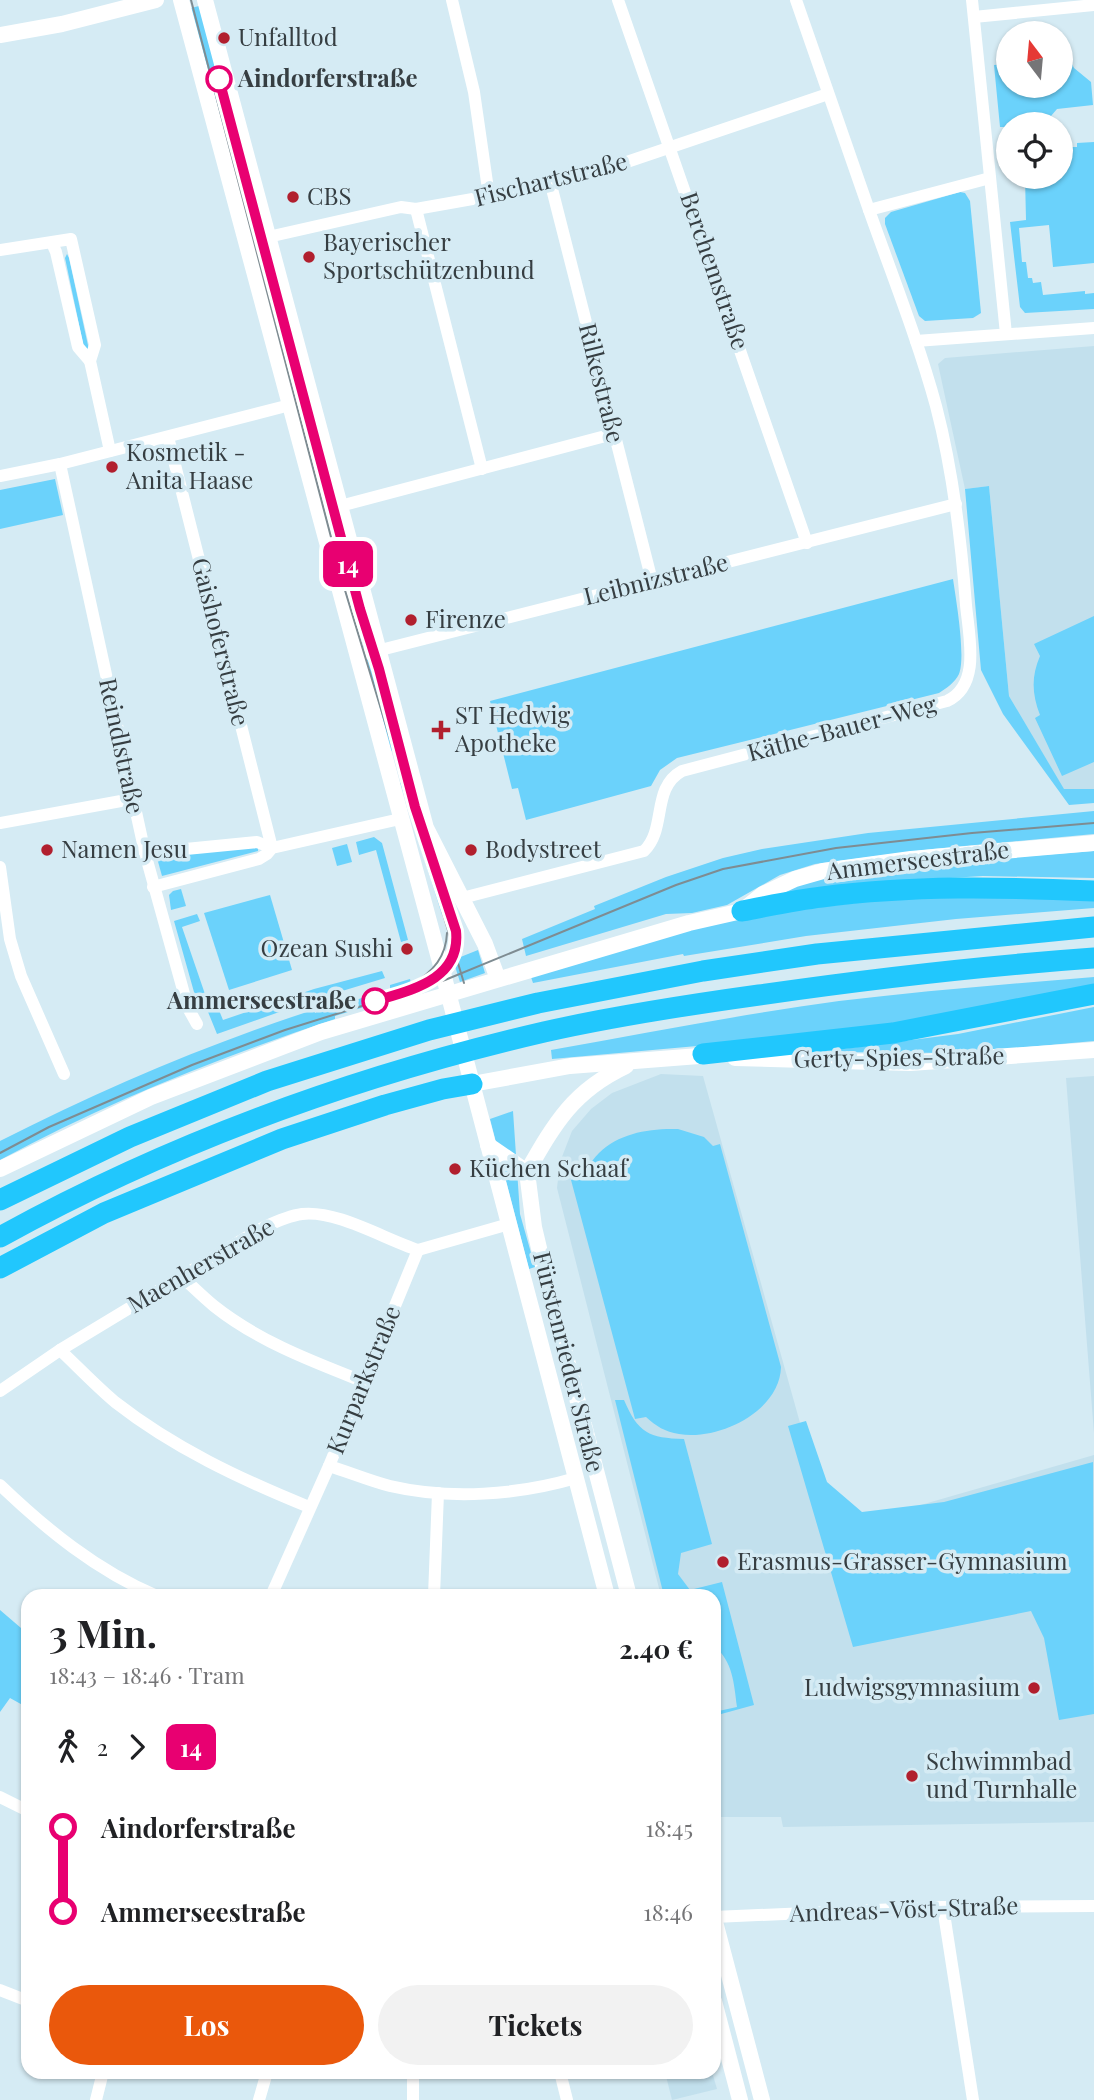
<!DOCTYPE html>
<html lang="de">
<meta charset="utf-8">
<style>
:root{--surface:#fff;--page:#f2f2f2;--text:#202124;--muted:#757577;--accent:#ea580c}
body{margin:0;font-family:"Playfair Display",serif;background:var(--page);color:var(--text);height:100vh;display:flex;flex-direction:column;font-size:26px;white-space:nowrap}
*{box-sizing:border-box;margin:0}
p{font-size:23px;color:var(--muted)}
.icon{flex:none;width:38px;height:38px;fill:none;stroke:currentColor;stroke-width:2;stroke-linecap:round;stroke-linejoin:round}
.map{position:relative;flex:1;overflow:hidden}
.drawer{position:absolute;left:21px;top:1589px;width:700px;height:490px;display:flex;flex-direction:column;background:var(--surface);border-radius:21px;box-shadow:0 2px 5px #0004}
.drawer>*{flex:none}
.badge{padding:0 14px;border-radius:10px;font-size:24px;line-height:46px}
.needle{width:46px;rotate:344deg}
.fabs{position:absolute;left:996px;top:21px;display:grid;gap:14px}
.fabs a{display:grid;place-items:center;width:77px;height:77px;border-radius:50%;background:var(--surface);box-shadow:0 2px 5px #0004;font-size:35px}
.map>.badge{position:absolute;translate:-50% -50%;box-shadow:0 0 0 4px #fff}
.legs{display:flex;align-items:center;gap:10px;height:77px;padding:0 28px;font-size:23px}
.legs p{margin-inline-start:auto}
.summary{display:flex;align-items:center;justify-content:space-between;height:119px;padding:0 28px}
h1{font-size:38px;font-weight:700;line-height:52px}
.button{display:flex;gap:14px;margin-top:auto;padding:14px 28px}
.button a{flex:1;height:80px;border-radius:42px;background:var(--accent);color:#fff;font-size:28px;font-weight:700;line-height:80px;text-align:center}
.button a+a{background:var(--page);color:var(--text)}
ul{padding:0 28px;list-style:none}
li{display:flex;align-items:center;gap:24px;height:84px;font-size:26px}
li i{display:grid;place-items:center;width:10px;height:100%;margin:0 9px;background:currentColor}
li i::after{content:'';width:18px;height:18px;margin:-9px;border:5px solid;border-radius:50%;background:var(--surface)}
li p{margin-inline-start:auto}
li:first-child i{background:linear-gradient(#0000 50%,currentColor 0)}
li:last-child i{background:linear-gradient(currentColor 50%,#0000 0)}
.map>svg:first-child{display:block}
</style>
<div class="map">
<svg width="1094" height="2100" viewBox="0 0 1094 2100">
<rect width="100%" height="100%" fill="#d5ebf4"/>
<g fill="#c2e0ed">
<path d="M 1094,346 L 1094,789 L 1064,790 L 1009,696 L 989,486 L 965,489 L 938,364 L 945,358 Z"/>
<path d="M 661,1074 L 703,1076 L 816,1480 L 865,1521 L 1094,1455 L 1094,1822 L 783,1827 L 781,1817 L 717,1817 L 714,1805 L 714,1596 L 661,1596 L 557,1188 L 560,1162 L 572,1131 L 591,1109 L 612,1093 Z"/>
<path d="M 1094,1076 L 1094,1433 L 1066,1078 Z"/>
<path d="M 665,2072 L 712,2072 L 717,2089 L 672,2100 Z"/>
</g>
<g fill="#6bd2fb">
<path d="M 203,5 L 301,376 L 286,380 L 191,8 Z"/>
<path d="M 1061,60 L 1070,60 L 1074,68 L 1091,82 L 1093,105 L 1057,109 L 1045,123 L 1008,124 L 1008,127 L 1000,127 L 994,65 L 1008,64 L 1008,86 L 1060,86 Z"/>
<path d="M 1094,142 L 1094,263 L 1053,267 L 1049,225 L 1019,228 L 1022,262 L 1026,262 L 1028,278 L 1032,278 L 1033,283 L 1041,282 L 1043,295 L 1085,291 L 1085,294 L 1094,293 L 1094,309 L 1025,313 L 1020,307 L 1010,222 L 1026,220 L 1025,177 L 1060,177 L 1061,161 L 1070,160 L 1069,147 L 1077,147 L 1077,143 Z"/>
<path d="M 960,192 L 965,193 L 970,201 L 981,313 L 973,318 L 925,321 L 919,316 L 885,224 L 885,218 L 891,212 Z"/>
<path d="M 67,254 L 69,258 L 89,350 L 84,348 L 65,258 Z"/>
<path d="M 303,381 L 376,650 L 362,653 L 288,385 Z"/>
<path d="M 55,479 L 63,515 L 0,529 L 0,490 Z"/>
<path d="M 989,486 L 1009,696 L 1064,789 L 1094,789 L 1094,803 L 1069,805 L 1003,714 L 981,670 L 965,489 Z"/>
<path d="M 953,579 C 956,599 966,657 959,674 C 955,682 947,688 939,693 L 677,758 L 660,770 L 651,786 L 526,820 L 518,788 L 512,789 L 490,701 Z"/>
<path d="M 1094,616 L 1094,762 L 1062,776 L 1035,718 L 1040,715 C 1032,694 1031,677 1040,656 L 1034,644 Z"/>
<path d="M 376,653 L 402,748 L 390,751 L 363,656 Z"/>
<path d="M 410,780 L 451,912 L 442,915 L 400,783 Z"/>
<path d="M 1094,811 L 1094,834 L 932,849 L 815,864 L 780,875 L 727,905 L 692,913 L 666,914 L 526,956 L 522,939 L 595,909 L 594,906 L 666,877 L 723,858 L 762,849 L 868,833 Z"/>
<path d="M 374,837 L 382,843 L 408,940 L 401,942 L 376,850 L 359,855 L 356,842 Z"/>
<path d="M 347,844 L 352,862 L 337,866 L 332,848 Z"/>
<path d="M 258,846 L 258,851 L 162,876 L 157,858 Z"/>
<path d="M 1094,851 L 1094,878 L 983,876 L 867,883 L 777,895 C 828,868 892,867 950,862 C 998,858 1046,855 1094,851 Z"/>
<path d="M 181,889 L 186,906 L 171,910 L 169,895 L 173,891 Z"/>
<path d="M 270,895 L 292,970 L 229,990 L 204,913 Z"/>
<path d="M 916,896 L 1094,899 L 1094,908 L 956,919 L 806,936 L 684,956 L 683,954 L 533,983 L 531,977 L 673,934 L 760,914 Z"/>
<path d="M 197,914 L 200,921 L 182,927 L 206,997 L 199,1000 L 194,992 L 174,921 Z"/>
<path d="M 478,950 L 485,973 L 460,982 L 453,960 Z"/>
<path d="M 382,971 L 385,978 L 319,998 L 217,1034 L 206,1007 L 216,1003 L 223,1020 L 314,989 Z"/>
<path d="M 1094,977 L 1094,987 L 914,1022 L 809,1036 L 552,1059 L 551,1050 C 647,1033 743,1014 839,1001 C 924,991 1009,984 1094,977 Z"/>
<path d="M 410,979 L 413,992 L 335,1016 L 335,1019 C 220,1057 107,1102 0,1160 L 0,1141 C 101,1090 205,1045 313,1010 L 315,1013 L 390,989 L 390,985 Z"/>
<path d="M 1094,1007 L 1094,1041 L 961,1053 L 819,1052 L 958,1034 Z"/>
<path d="M 513,1111 L 520,1214 L 535,1267 L 529,1269 L 490,1119 Z"/>
<path d="M 678,1129 L 704,1137 L 713,1146 L 720,1144 L 781,1367 C 780,1411 719,1441 679,1434 C 665,1432 656,1426 646,1417 L 635,1419 L 571,1180 C 585,1175 589,1163 599,1153 C 619,1133 650,1128 678,1129 Z"/>
<path d="M 615,1400 L 624,1400 C 638,1433 649,1438 684,1439 L 712,1544 L 681,1553 L 678,1574 L 690,1590 L 722,1582 L 754,1705 L 714,1716 L 714,1712 L 737,1707 C 734,1684 733,1661 714,1646 L 714,1596 L 664,1596 Z"/>
<path d="M 806,1421 L 827,1482 L 862,1512 L 944,1502 L 1093,1462 L 1094,1714 L 1059,1720 L 1044,1638 L 1031,1611 L 853,1647 L 788,1426 Z"/>
<path d="M 0,1610 L 28,1634 L 28,1708 L 10,1698 L 0,1712 Z"/>
</g>
<g fill="none" stroke-linecap="round" stroke-linejoin="round">
<g stroke="#fff" stroke-width="12">
<path d="M 452,0 L 474,92 L 489,196"/>
<path d="M 618,0 L 807,543"/>
<path d="M 796,0 L 869,210"/>
<path d="M 972,0 L 1006,334"/>
<path d="M 974,17 L 1094,5"/>
<path d="M 551,185 L 652,581"/>
<path d="M 416,209 L 482,469"/>
<path d="M 268,237 L 401,207 L 416,209 L 551,185 L 612,167 L 828,94"/>
<path d="M 52,243 L 56,252 L 78,347 L 90,361"/>
<path d="M 0,250 L 71,239 L 95,345 L 90,361 L 110,451"/>
<path d="M 916,341 L 1094,328"/>
<path d="M 168,437 L 272,848"/>
<path d="M 60,464 L 145,853 L 188,1008 L 197,1024"/>
<path d="M 0,476 L 60,464 L 290,405"/>
<path d="M 340,506 L 613,434"/>
<path d="M 357,656 L 956,504"/>
<path d="M 0,823 L 132,799"/>
<path d="M 145,853 L 257,842 L 272,848"/>
<path d="M 0,867 L 10,939 L 21,976 L 64,1074"/>
<path d="M 153,887 L 259,859 L 267,854 L 272,848 L 400,819"/>
<path d="M 462,898 L 644,851 C 667,829 651,788 682,771 L 947,701 C 981,685 969,637 966,605 C 961,538 953,471 936,406 C 918,340 892,275 869,210 L 990,178"/>
<path d="M 418,1250 L 509,1224"/>
<path d="M 182,1277 C 192,1286 203,1297 214,1306 C 258,1341 311,1361 362,1381"/>
<path d="M 60,1350 C 78,1367 96,1386 115,1402 C 174,1448 240,1479 309,1507"/>
<path d="M 0,1391 L 60,1350 L 260,1229 C 273,1223 287,1216 302,1214 C 337,1210 384,1239 418,1250"/>
<path d="M 329,1466 C 349,1472 370,1481 390,1486 C 450,1500 518,1495 576,1478"/>
<path d="M 0,1485 C 46,1529 97,1571 157,1596"/>
<path d="M 271,1596 L 329,1466 L 418,1250"/>
<path d="M 434,1596 L 438,1493"/>
<path d="M 0,1797 L 28,1811"/>
<path d="M 943,1907 L 973,2100"/>
<path d="M 714,1917 L 943,1907 L 1094,1906"/>
<path d="M 0,1990 L 28,2001"/>
<path d="M 560,2072 L 567,2100"/>
<path d="M 96,2100 L 103,2072"/>
<path d="M 259,2100 L 267,2072"/>
<path d="M 413,2100 L 413,2072"/>
</g>
<g stroke="#fff" stroke-width="16">
<path d="M 181,0 L 440,962 L 607,1596"/>
<path d="M 205,0 L 426,828 L 485,944 L 498,979"/>
<path d="M 0,35 L 62,24 L 156,0"/>
<path d="M 735,1058 L 910,1063 L 1094,1050"/>
<path d="M 472,1084 L 570,1066 L 712,1055"/>
<path d="M 488,1145 L 527,1172 L 534,1227 L 552,1303 L 629,1596"/>
<path d="M 0,1169 L 151,1097 L 321,1032 L 689,923 L 742,911 L 763,894 L 795,879 L 823,871 L 911,859 L 1094,843"/>
<path d="M 527,1172 C 555,1123 573,1091 626,1066"/>
<path d="M 714,1918 L 762,2100"/>
<path d="M 714,2001 L 740,2100"/>
</g>
<g stroke="#21c7fd" stroke-width="21">
<path d="M 742,911 C 769,906 795,900 822,897 C 912,885 1003,887 1094,891"/>
<path d="M 703,1054 L 893,1033 L 1094,994"/>
<path d="M 0,1200 L 130,1137 L 267,1081 L 429,1030 L 538,1003 L 703,971 L 817,954 L 1094,927"/>
<path d="M 0,1237 C 170,1143 355,1076 544,1032 C 615,1016 687,1005 759,995 C 870,979 982,966 1094,958"/>
<path d="M 0,1268 L 104,1213 L 282,1139 L 385,1105 L 443,1089 L 472,1084"/>
</g>
<g stroke="#7e8c92" stroke-width="2">
<path d="M 191,0 L 344,587 L 464,983"/>
<path d="M 290,345 L 327,484"/>
<path d="M 411,984 C 433,973 446,957 447,933"/>
<path d="M 0,1153 L 49,1127 L 192,1065 L 285,1030 L 445,980 L 676,885 L 723,869 L 836,848 L 972,833 L 1094,823"/>
</g>
</g>
<g fill="none" stroke-linecap="round" stroke-linejoin="round">
<g stroke="#fff" stroke-width="16">
<path id="line-1" d="M 219,79 L 360,609 L 379,669 L 415,807 L 456,931 C 461,980 411,990 375,1001"/>
</g>
<use href="#line-1" stroke="#e80071" stroke-width="10"/>
</g>
<g fill="#b11f2e" stroke="#d5ebf4" stroke-width="2.5">
<circle cx="224" cy="38" r="7"/>
<circle cx="293" cy="197" r="7"/>
<circle cx="309" cy="257" r="7"/>
<circle cx="112" cy="467" r="7"/>
<circle cx="411" cy="620" r="7"/>
<path d="M437.5 719.5h7v7h7v7h-7v7h-7v-7h-7v-7h7z"/>
<circle cx="47" cy="850" r="7"/>
<circle cx="471" cy="850" r="7"/>
<circle cx="407" cy="949" r="7"/>
<circle cx="455" cy="1169" r="7"/>
<circle cx="723" cy="1562" r="7"/>
<circle cx="1034" cy="1688" r="7"/>
<circle cx="912" cy="1776" r="7"/>
</g>
<g fill="#fff" stroke="#e80071" stroke-width="3.5">
<circle cx="219" cy="79" r="12"/>
<circle cx="375" cy="1001" r="12"/>
</g>
<g text-anchor="middle" stroke-width="7" stroke-linejoin="round" paint-order="stroke">
<g font-size="24" fill="#363e42" stroke="#d5ebf4" text-anchor="start">
<text x="238" y="46">Unfalltod</text>
<text x="307" y="205">CBS</text>
<text x="323" y="251">Bayerischer<tspan x="323" dy="28">Sportschützenbund</tspan></text>
<text x="126" y="461">Kosmetik -<tspan x="126" dy="28">Anita Haase</tspan></text>
<text x="425" y="628">Firenze</text>
<text x="455" y="724">ST Hedwig<tspan x="455" dy="28">Apotheke</tspan></text>
<text x="61" y="858">Namen Jesu</text>
<text x="485" y="858">Bodystreet</text>
<text x="393" y="957" text-anchor="end">Ozean Sushi</text>
<text x="469" y="1177">Küchen Schaaf</text>
<text x="737" y="1570">Erasmus-Grasser-Gymnasium</text>
<text x="1020" y="1696" text-anchor="end">Ludwigsgymnasium</text>
<text x="926" y="1770">Schwimmbad<tspan x="926" dy="28">und Turnhalle</tspan></text>
</g>
<g font-size="24" font-weight="bold" fill="#363e42" stroke="#d5ebf4" text-anchor="start">
<text x="238" y="87">Aindorferstraße</text>
<text x="356" y="1009" text-anchor="end">Ammerseestraße</text>
</g>
<g font-size="24" fill="#363e42" stroke="#d5ebf4">
<text transform="translate(551 180) rotate(-14)" y="8">Fischartstraße</text>
<text transform="translate(714 271) rotate(71)" y="8">Berchemstraße</text>
<text transform="translate(601 383) rotate(76)" y="8">Rilkestraße</text>
<text transform="translate(656 580) rotate(-14)" y="8">Leibnizstraße</text>
<text transform="translate(220 642) rotate(76)" y="8">Gaishoferstraße</text>
<text transform="translate(842 729) rotate(-15)" y="8">Käthe-Bauer-Weg</text>
<text transform="translate(121 746) rotate(78)" y="8">Reindlstraße</text>
<text transform="translate(918 861) rotate(-7)" y="8">Ammerseestraße</text>
<text transform="translate(899 1058) rotate(-1)" y="8">Gerty-Spies-Straße</text>
<text transform="translate(201 1266) rotate(-30)" y="8">Maenherstraße</text>
<text transform="translate(568 1362) rotate(76)" y="8">Fürstenrieder Straße</text>
<text transform="translate(364 1380) rotate(-68)" y="8">Kurparkstraße</text>
<text transform="translate(904 1910) rotate(-2)" y="8">Andreas-Vöst-Straße</text>
</g>
</g>
</svg>
<div class="fabs">
<a><svg class="needle" viewBox="-14 -14 28 28"><path d="M0-13l5 13h-10z" fill="#e53935"/><path d="M0 13l5-13h-10z" fill="#757577"/></svg></a>
<a><svg class="icon" aria-label="locate" viewBox="0 0 24 24"><circle cx="12" cy="12" r="6"/><path d="M12 2v4M12 18v4M2 12h4M18 12h4"/></svg></a>
</div>
<b class="badge" style="left:348px;top:564px;background:#e80071;color:#fff">14</b>
<section class="drawer">
<div class="summary"><div><h1>3 Min.</h1><p>18:43 – 18:46 · Tram</p></div><b>2.40 €</b></div>
<div class="legs"><svg class="icon" aria-label="walk" viewBox="0 0 24 24"><circle cx="13" cy="4" r="2"/><path d="M13 8l-2 6 4 7M11 14l-3 7M7 12l3-4h3l4 4"/></svg>2<svg class="icon" aria-label="forward" viewBox="0 0 24 24"><path d="M9 5l7 7-7 7"/></svg><b class="badge" style="background:#e80071;color:#fff">14</b></div>
<ul>
<li><i style="color:#e80071"></i><b>Aindorferstraße</b><p>18:45</p></li>
<li><i style="color:#e80071"></i><b>Ammerseestraße</b><p>18:46</p></li>
</ul>
<div class="button"><a>Los</a><a>Tickets</a></div>
</section>
</div>
